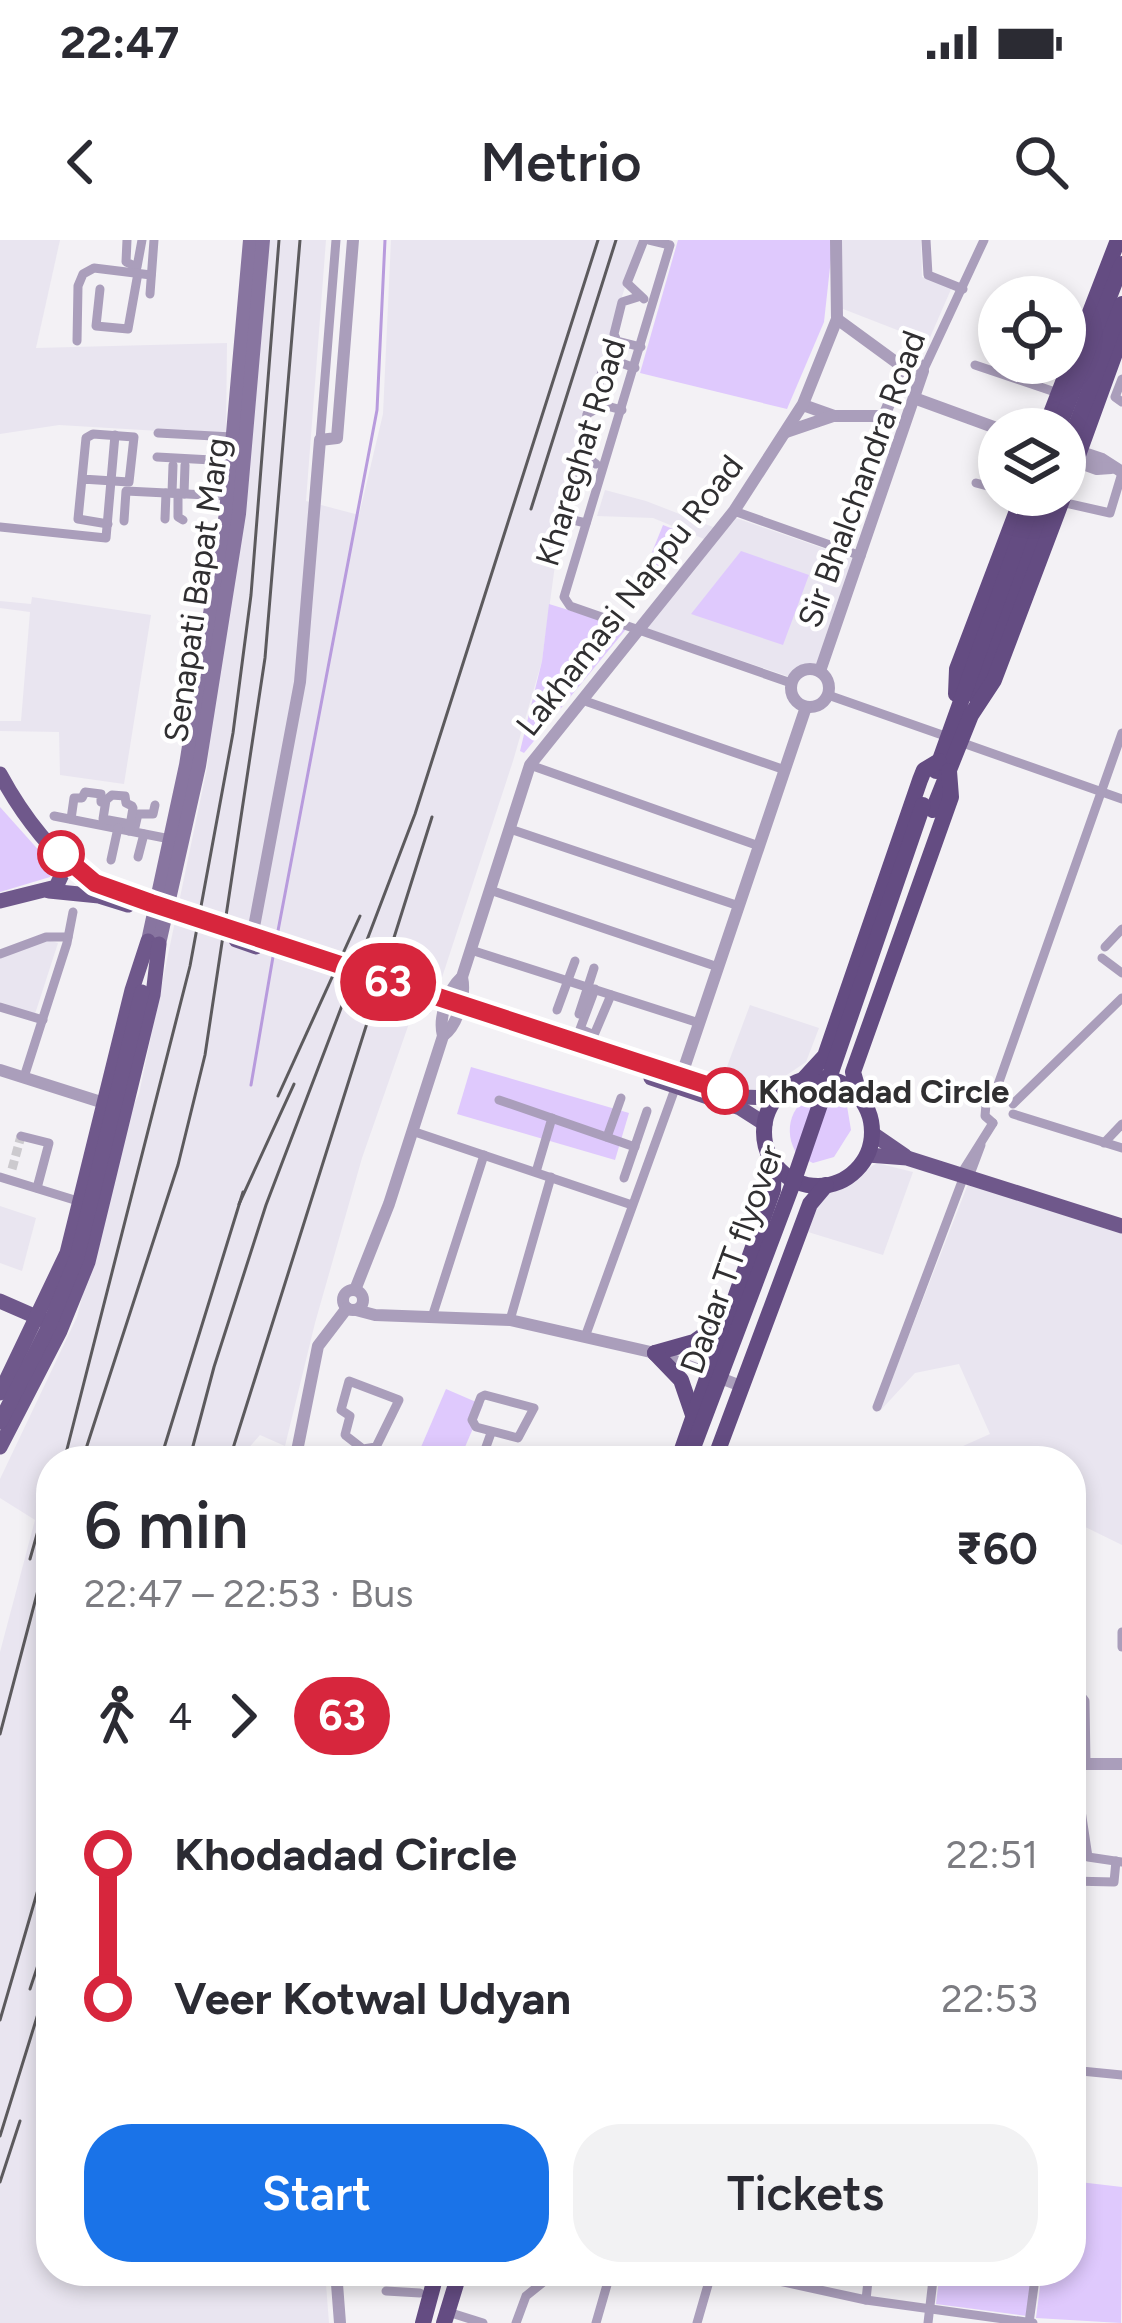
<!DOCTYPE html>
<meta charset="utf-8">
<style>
:root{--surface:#fff;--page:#f2f2f3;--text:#2b2b33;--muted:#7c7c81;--accent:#1a73e8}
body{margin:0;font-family:Figtree,sans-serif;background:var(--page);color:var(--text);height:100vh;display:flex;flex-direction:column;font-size:45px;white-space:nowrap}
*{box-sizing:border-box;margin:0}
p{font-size:39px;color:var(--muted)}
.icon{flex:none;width:66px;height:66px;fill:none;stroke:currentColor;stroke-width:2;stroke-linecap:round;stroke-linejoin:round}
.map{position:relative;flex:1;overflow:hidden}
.panel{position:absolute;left:36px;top:1206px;width:1050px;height:840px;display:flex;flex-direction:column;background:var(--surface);border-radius:48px;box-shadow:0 6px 18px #0003}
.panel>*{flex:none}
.badge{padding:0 24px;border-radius:39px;font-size:42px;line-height:78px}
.buttons{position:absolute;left:978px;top:36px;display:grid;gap:24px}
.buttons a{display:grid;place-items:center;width:108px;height:108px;border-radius:50%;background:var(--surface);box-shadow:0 6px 18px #0003;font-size:60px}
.map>.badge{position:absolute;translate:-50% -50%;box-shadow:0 0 0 6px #fff}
.legs{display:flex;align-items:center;gap:18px;height:132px;padding:0 48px;font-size:39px}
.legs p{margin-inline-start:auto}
.headline{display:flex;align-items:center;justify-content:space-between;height:204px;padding:0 48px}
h1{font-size:66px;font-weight:600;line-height:90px}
.cta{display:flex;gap:24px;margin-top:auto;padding:24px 48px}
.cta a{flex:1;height:138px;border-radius:48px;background:var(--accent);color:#fff;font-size:48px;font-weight:600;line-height:138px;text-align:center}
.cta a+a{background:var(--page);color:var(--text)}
ul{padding:0 48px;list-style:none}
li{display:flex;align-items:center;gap:42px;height:144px;font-size:45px}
li i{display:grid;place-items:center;width:18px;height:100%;margin:0 15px;background:currentColor}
li i::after{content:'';width:30px;height:30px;margin:-15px;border:9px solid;border-radius:50%;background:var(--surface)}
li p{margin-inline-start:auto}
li:first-child i{background:linear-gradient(#0000 50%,currentColor 0)}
li:last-child i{background:linear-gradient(currentColor 50%,#0000 0)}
.status{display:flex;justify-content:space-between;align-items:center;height:84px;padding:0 60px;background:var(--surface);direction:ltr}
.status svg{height:33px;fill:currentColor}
header{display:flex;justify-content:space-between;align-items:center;height:156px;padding:0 48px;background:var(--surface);font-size:54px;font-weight:600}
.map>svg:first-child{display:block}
</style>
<div class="status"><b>22:47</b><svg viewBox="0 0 49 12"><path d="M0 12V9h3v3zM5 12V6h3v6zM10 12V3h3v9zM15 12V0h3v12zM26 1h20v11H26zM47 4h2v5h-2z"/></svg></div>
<header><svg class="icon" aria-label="back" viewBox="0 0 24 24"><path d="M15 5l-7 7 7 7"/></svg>Metrio<svg class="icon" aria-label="search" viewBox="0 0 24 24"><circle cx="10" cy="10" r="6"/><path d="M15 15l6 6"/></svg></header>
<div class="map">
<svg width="1122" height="2083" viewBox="0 0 1122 2083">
<rect width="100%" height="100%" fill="#f3f1f5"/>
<g fill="#e9e5f0">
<path d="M 0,0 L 60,0 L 36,108 L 227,103 L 226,195 L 59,185 L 0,194 Z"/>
<path d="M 258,0 L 326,0 L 306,261 L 359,275 L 383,174 L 391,0 L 640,0 L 591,154 L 563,266 L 542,421 L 513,521 L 430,774 L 413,772 L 362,918 L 315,1083 L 285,1206 L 260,1195 L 246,1211 L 243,1221 L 51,1221 L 51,1828 L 41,1865 L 51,1867 L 51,2031 L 325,2031 L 329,2083 L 0,2083 L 0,1412 L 35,1280 L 0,1258 L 0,1239 L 77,1077 L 126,881 L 139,854 L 207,528 Z"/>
<path d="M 839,0 L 921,0 L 922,37 L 952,47 L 928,102 L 838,67 Z"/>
<path d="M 605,250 L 646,261 L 713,287 L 704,299 L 653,278 L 597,276 Z"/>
<path d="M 736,278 L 854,319 L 817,425 L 806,424 L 790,437 L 646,388 Z"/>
<path d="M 32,357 L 151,375 L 124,544 L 60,535 L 59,492 L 0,491 L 0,481 L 21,481 L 30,372 L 0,368 L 0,361 L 31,364 Z"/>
<path d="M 43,699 L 58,703 L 35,774 L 0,762 L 0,717 Z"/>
<path d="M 750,765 L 819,788 L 806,822 L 769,847 L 755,851 L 722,840 Z"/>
<path d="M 877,923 L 913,932 L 883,1015 L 808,992 L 817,961 Z"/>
<path d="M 968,944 L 1122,994 L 1122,1305 L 1071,1280 L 1071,1221 L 962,1221 L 963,1206 L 990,1194 L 959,1124 L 915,1133 L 879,1172 Z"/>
<path d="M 0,966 L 36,978 L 22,1031 L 0,1023 Z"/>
</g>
<g fill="#dfc9fd">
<path d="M 678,0 L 833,0 L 824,82 L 787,169 L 640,133 Z"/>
<path d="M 663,285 L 691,296 L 658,343 L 642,337 Z"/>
<path d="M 741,311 L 809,335 L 783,405 L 691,374 Z"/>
<path d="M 549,364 L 627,388 L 524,513 L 520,511 L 542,421 Z"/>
<path d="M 0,567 L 51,624 L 50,637 L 0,652 Z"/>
<path d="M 471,827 L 629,873 L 615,920 L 457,874 Z"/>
<path d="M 822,852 L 831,854 L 847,866 L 851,890 L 834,917 L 813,923 L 798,916 C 781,891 791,859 822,852 Z"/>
<path d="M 446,1149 L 483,1165 L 459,1221 L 415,1221 Z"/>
<path d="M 1071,1941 L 1122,1947 L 1121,2083 L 1036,2078 L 1042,2031 L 1071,2031 Z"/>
<path d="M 940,2031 L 1032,2031 L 1027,2076 L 936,2064 Z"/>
</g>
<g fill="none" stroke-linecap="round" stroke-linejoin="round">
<g stroke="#b89bdd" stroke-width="3">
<path d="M 277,696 L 377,170 L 385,0"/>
<path d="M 251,845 L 274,711"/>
</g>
<path stroke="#cccace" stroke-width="9" stroke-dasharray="9 4.5" stroke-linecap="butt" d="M 12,929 L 21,896"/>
<g stroke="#aa9ebb" stroke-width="9">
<path d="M 127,0 L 126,22 L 137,27 L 142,0"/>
<path d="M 649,0 L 670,5 L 564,357 L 570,366 L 791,443"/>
<path d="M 926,0 L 928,35 L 963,49"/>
<path d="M 100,49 L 96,86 L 128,89 L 138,33"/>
<path d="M 150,54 L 154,0"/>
<path d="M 638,57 L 622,62 L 614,94 L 617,101 L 641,107"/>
<path d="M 644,59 L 627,43 L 644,0"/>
<path d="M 77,101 L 78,46 L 83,34 L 94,28 L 151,35"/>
<path d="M 975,125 L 1058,153"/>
<path d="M 923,131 L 984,0"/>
<path d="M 1122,139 L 1115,157 L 1122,162"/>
<path d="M 622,170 L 603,165 L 596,155 L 603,127 L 613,120 L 635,128"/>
<path d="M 158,193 L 232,197"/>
<path d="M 320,200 L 336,0"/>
<path d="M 157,217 L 230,221"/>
<path d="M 596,224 L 581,213 L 587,174 L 603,165"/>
<path d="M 82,239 L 129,242 L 134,197 L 93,194 L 86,198 L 78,279 L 108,284"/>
<path d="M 976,243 L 999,249"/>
<path d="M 172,253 L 173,225"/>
<path d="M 178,253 L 178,277 L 183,280"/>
<path d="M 184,254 L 185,225"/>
<path d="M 1061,262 L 1110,273 L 1122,233"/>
<path d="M 734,271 L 861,316"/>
<path d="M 165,279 L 166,253"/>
<path d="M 124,281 L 126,251 L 227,256"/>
<path d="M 586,283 L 564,278 L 563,271 L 575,227 L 591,223"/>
<path d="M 0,287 L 106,298 L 115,195"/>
<path d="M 828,455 L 948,497"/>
<path d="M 582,460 L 785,530"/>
<path d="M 960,502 L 1122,559"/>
<path d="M 530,525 L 759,606"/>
<path d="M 54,576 L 170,599"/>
<path d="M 71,579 L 74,558 L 82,558 L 85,552 L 101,554 L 101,562"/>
<path d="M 135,587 L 138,574 L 153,574 L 155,565"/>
<path d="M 510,589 L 739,666"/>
<path d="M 129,591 L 133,568 L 132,566 L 126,563 L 125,556 L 112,555 L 106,560 L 103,579 L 130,584"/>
<path d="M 138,617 L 144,594"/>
<path d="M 111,620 L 118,588"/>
<path d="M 490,650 L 718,727"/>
<path d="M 1105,707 L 1122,689"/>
<path d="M 471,710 L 699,783"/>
<path d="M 0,714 L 46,697 L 68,697"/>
<path d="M 1102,718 L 1122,733"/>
<path d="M 595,749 L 580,789 L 594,795 L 611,755"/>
<path d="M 0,767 L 43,780"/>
<path d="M 557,770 L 575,721"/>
<path d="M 579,774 L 594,728"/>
<path d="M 24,837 L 67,703 L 73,672"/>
<path d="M 499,860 L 635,907"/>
<path d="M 1013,864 L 1122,758"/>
<path d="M 1013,874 L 1122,908"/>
<path d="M 993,883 L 985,876 L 986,864 L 994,856 L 1122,493"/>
<path d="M 412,891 L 632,965"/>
<path d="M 21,896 L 49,903 L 37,948"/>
<path d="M 607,897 L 621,858"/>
<path d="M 1104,903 L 1122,884"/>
<path d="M 536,932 L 552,878"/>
<path d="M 961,934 L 993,883"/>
<path d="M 0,937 L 81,962"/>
<path d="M 969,937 L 981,905"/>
<path d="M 624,938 L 647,871"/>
<path d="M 433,1074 L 484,915"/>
<path d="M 510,1080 L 551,937"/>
<path d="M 585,1097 L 676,846"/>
<path d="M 485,1155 L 534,1168 L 518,1198 L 476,1187 L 472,1180 L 481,1157 Z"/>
<path d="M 877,1167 L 964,936"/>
<path d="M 353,1221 L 363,1209 L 376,1207 L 399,1160 L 349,1141 L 341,1170 L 350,1176 L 345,1195 L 363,1209"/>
<path d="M 481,1221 L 491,1193"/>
<path d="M 1122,1392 L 1122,1407"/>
<path d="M 1071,1459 L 1082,1457 L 1085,1461 L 1086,1524"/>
<path d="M 1074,1524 L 1088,1617 L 1122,1622"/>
<path d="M 1071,1641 L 1114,1642 L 1116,1621"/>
<path d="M 1071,1830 L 1122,1835"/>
<path d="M 590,2031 L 610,2034"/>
<path d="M 733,2031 L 866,2060 L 1033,2083"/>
<path d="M 386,2051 L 420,2053"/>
<path d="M 866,2060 L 869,2031"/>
<path d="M 448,2072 L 483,2083"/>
<path d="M 516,2083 L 526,2056 L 557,2031"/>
<path d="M 596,2083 L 611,2031"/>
<path d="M 697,2083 L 712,2031"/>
<path d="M 928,2083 L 934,2031"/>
<path d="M 1029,2083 L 1036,2031"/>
</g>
<g stroke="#aa9ebb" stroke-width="12">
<path d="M 914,158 L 999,189"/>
<path d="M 803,165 L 834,176 L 884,176"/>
<path d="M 884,176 L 904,128"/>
<path d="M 786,192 L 833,176"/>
<path d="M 1075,210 L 1102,219 L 1122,232"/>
<path d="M 1072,220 L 1097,229 L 1111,228"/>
<circle cx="810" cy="448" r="19"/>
<path d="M 820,431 L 923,131 L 917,122 L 904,128 L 837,79"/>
<path d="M 251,703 L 300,442 L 320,200 L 337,198 L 353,0"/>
<path d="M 443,796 C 458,785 466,755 462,737"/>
<path d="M 0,830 L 104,863"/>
<path d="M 681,837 L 806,467"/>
<circle cx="353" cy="1060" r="10"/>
<path d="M 355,1050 L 389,964 L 443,796 C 438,777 448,750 462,737 L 530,525 L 734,271 L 803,164 L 837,79 L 836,0"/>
<path d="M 356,1070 L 375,1075 L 510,1080 L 655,1113 L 741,1146"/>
<path d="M 295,1221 L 318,1106 L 347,1068"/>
<path d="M 1071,1524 L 1122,1524"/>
<path d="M 336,2031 L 340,2083"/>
</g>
<g stroke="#8875a0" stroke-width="14">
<path d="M 148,701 L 186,525 L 226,273 L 250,0"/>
<path d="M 159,704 L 199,526 L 239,274 L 263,0"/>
</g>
<g stroke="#6f588b" stroke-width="15">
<path d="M 0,534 C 21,573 56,622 96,643 C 113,652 133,657 151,663"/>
<path d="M 49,651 L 99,656 L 128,665"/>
<path d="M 0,661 L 56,647 L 64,630 L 62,617"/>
<path d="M 236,700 L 256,707"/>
<path d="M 487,774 L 743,857 L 776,858"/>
<path d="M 651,838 L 740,868 L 765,884"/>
<path d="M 873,894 L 905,916"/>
<path d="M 868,915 L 907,918 L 1122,986"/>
<path d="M 0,1061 L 48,1082"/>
<path d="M 0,1153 L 67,1013 L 132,750 L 148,701"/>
<path d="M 0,1207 L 60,1091 L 88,1022 L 153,755 L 159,704"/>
</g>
<g stroke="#644c82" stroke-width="16">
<path d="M 1045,189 L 1118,0"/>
<path d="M 1058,189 L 1122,24"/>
<path d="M 1065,251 L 1122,94"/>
<path d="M 956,454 L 957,429 L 1023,255"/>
<path d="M 976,457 L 1051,255"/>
<path d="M 936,531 L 1035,255"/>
<path d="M 933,570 L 971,475 L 994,440 L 1064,255"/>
<circle cx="818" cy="892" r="54"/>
<path d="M 803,840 L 825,816 L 920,540 L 924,530 L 939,521"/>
<path d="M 860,857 L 853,832 L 951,557 L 949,531"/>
<path d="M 655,1113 L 694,1102 L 728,1078"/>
<path d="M 655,1113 L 681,1140 L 693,1175"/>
<path d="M 678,1221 L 773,950 L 774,924"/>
<path d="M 714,1221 L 810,964 L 826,945"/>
<path d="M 423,2083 L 437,2031"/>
<path d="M 444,2083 L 460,2031"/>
</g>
<g stroke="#5c5a5d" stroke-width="3">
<path d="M 531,269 L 616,0"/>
<path d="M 278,856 L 360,676"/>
<path d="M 239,964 L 294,844"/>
<path d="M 64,1221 L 190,726 L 233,493 L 251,355 L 279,0"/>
<path d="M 82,1221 L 178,925 L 205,815 L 265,418 L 300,0"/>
<path d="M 160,1221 L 243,952"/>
<path d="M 189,1221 L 214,1127 L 266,965 L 415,574 L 598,0"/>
<path d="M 229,1221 L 432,577"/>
<path d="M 30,1319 L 51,1245"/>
<path d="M 0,1494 L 51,1301"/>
<path d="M 30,1749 L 51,1686"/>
<path d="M 0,1780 L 51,1605"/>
<path d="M 0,1896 L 51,1732"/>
<path d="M 0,1942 L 20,1881"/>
</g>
<g stroke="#6f588b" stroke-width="15">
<path d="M 151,663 L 487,774"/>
<path d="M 0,1182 L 49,1086 L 77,1017 L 142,752"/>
</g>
<g stroke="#644c82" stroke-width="16">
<path d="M 1065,215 L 1122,64"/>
<path d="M 688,1221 L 793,943 L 923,565"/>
</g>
</g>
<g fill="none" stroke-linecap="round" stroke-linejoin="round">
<g stroke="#fff" stroke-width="27">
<path id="line-1" d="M 61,614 L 95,643 L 151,663 L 725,851"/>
</g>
<use href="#line-1" stroke="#d7263d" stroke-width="18"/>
</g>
<g fill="#fff" stroke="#d7263d" stroke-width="6">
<circle cx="61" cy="614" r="21"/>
<circle cx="725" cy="851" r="21"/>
</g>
<g text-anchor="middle" stroke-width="9" stroke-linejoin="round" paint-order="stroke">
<g font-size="33" fill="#302f31" stroke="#fff">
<text transform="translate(580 212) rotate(-73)" y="12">Khareghat Road</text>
<text transform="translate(861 239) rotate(-70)" y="12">Sir Bhalchandra Road</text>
<text transform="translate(196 350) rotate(-82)" y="12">Senapati Bapat Marg</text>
<text transform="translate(629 355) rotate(-52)" y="12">Lakhamasi Nappu Road</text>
<text transform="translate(731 1019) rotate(-70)" y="12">Dadar TT flyover</text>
</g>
<g font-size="33" font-weight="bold" fill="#302f31" stroke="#fff" text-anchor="start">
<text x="758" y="863">Khodadad Circle</text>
</g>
</g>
</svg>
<div class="buttons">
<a><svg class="icon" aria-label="locate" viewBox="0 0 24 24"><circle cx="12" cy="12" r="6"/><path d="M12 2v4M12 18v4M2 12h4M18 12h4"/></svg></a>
<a><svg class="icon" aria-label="layers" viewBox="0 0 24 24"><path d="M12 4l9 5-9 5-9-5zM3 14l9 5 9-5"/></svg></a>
</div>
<b class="badge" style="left:388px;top:742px;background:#d7263d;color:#fff">63</b>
<section class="panel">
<div class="headline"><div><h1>6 min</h1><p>22:47 – 22:53 · Bus</p></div><b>₹60</b></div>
<div class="legs"><svg class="icon" aria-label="walk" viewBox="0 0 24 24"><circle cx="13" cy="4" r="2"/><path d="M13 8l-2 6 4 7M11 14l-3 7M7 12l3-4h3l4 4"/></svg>4<svg class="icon" aria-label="forward" viewBox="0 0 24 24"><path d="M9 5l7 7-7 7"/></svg><b class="badge" style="background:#d7263d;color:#fff">63</b></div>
<ul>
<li><i style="color:#d7263d"></i><b>Khodadad Circle</b><p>22:51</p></li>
<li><i style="color:#d7263d"></i><b>Veer Kotwal Udyan</b><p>22:53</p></li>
</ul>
<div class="cta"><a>Start</a><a>Tickets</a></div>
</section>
</div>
